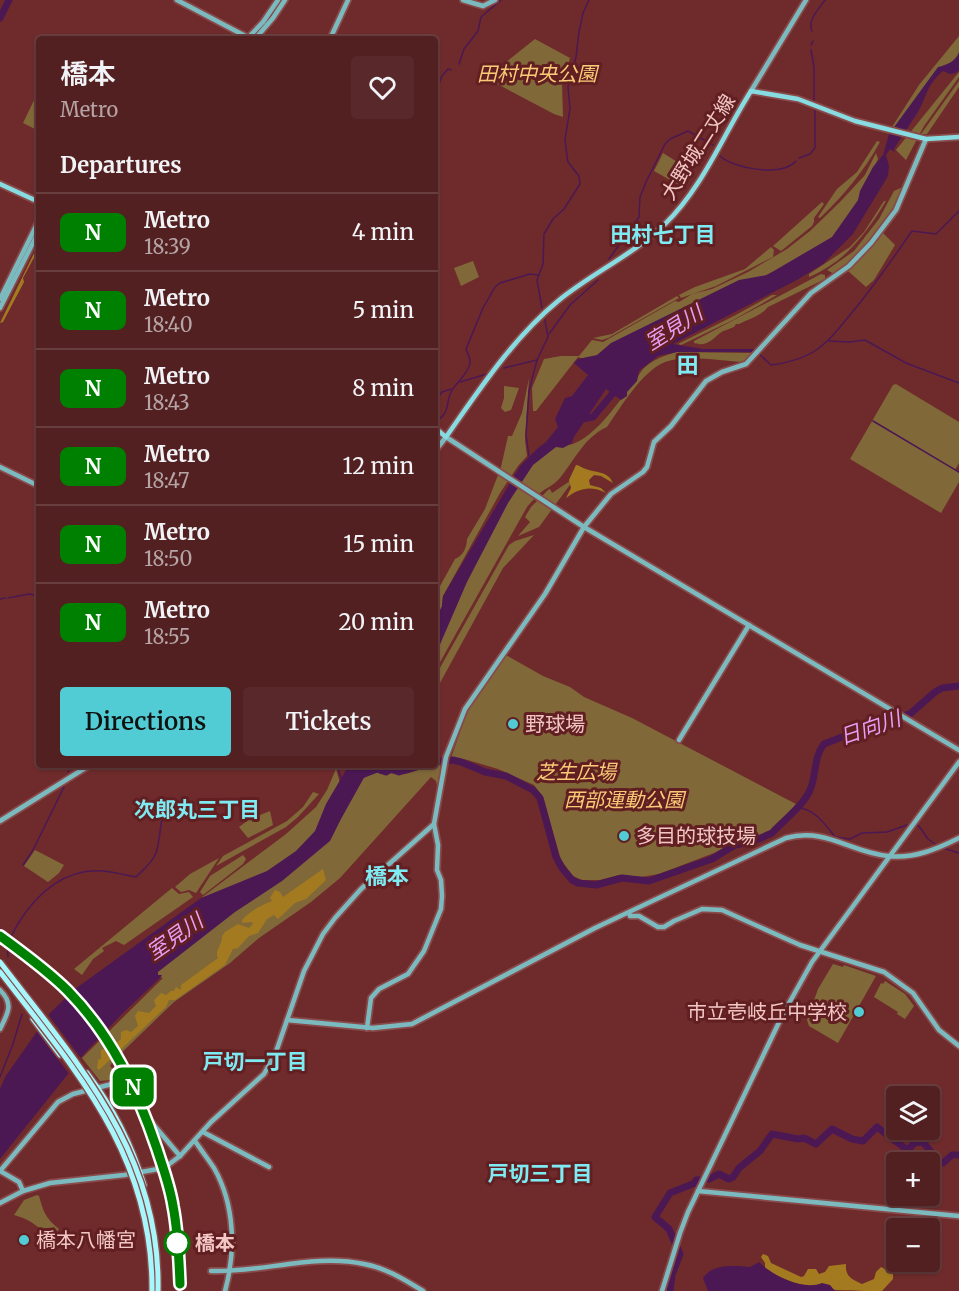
<!DOCTYPE html>
<meta charset="utf-8">
<style>
:root{--surface:#532021;--page:#59282a;--text:#f1f3f6;--muted:#b5a3a5;--line:#693e3f;--accent:#51ccd4}
body{margin:0;font-family:Merriweather,"Noto Sans JP",serif;background:var(--page);color:var(--text);height:100vh;display:flex;flex-direction:column;font-size:22px;white-space:nowrap}
*{box-sizing:border-box;margin:0}
p{font-size:20px;color:var(--muted)}
.icon{flex:none;width:33px;height:33px;fill:none;stroke:currentColor;stroke-width:2;stroke-linecap:round;stroke-linejoin:round}
.map{position:relative;flex:1;overflow:hidden}
.details{position:absolute;left:36px;top:36px;width:402px;height:732px;display:flex;flex-direction:column;background:var(--surface);border-radius:6px;box-shadow:0 2px 4px #0004,0 0 0 2px var(--line)}
.details>*{flex:none}
.badge{padding:0 12px;border-radius:9px;font-size:21px;line-height:39px}
.tools{position:absolute;left:886px;top:1086px;display:grid;gap:12px}
.tools a{display:grid;place-items:center;width:54px;height:54px;border-radius:6px;background:var(--surface);box-shadow:0 2px 4px #0004,0 0 0 2px var(--line);font-size:30px}
.map>.badge{position:absolute;translate:-50% -50%;box-shadow:0 0 0 3px #fff}
h2{padding:0 24px;font-size:22px;line-height:54px}
.round{display:grid;place-items:center;flex:none;width:63px;height:63px;border-radius:6px;background:var(--page)}
.headline{display:flex;align-items:center;justify-content:space-between;height:102px;padding:0 24px}
h1{font-size:28px;font-weight:600;line-height:45px}
.button{display:flex;gap:12px;margin-top:auto;padding:12px 24px}
.button a{flex:1;height:69px;border-radius:6px;background:var(--accent);color:#111;font-size:24px;font-weight:600;line-height:69px;text-align:center}
.button a+a{background:var(--page);color:var(--text)}
ul{padding:0;list-style:none}
li{display:flex;align-items:center;gap:18px;height:78px;padding:0 24px;border-top:2px solid var(--line)}
li div{flex:1}
li b{display:block;font-size:22px}
li em{font-style:normal}
li .badge{min-width:66px;font-weight:700;text-align:center}
.map>svg:first-child{display:block}
</style>
<div class="map">
<svg width="959" height="1291" viewBox="0 0 959 1291">
<rect width="100%" height="100%" fill="#6f2b2c"/>
<g fill="#816839">
<path d="M 959,36 L 959,57 L 952,64 L 939,68 L 896,128 L 892,127 L 919,85 Z"/>
<path d="M 535,39 L 570,58 L 562,85 L 563,117 L 554,114 L 486,78 Z"/>
<path d="M 959,72 L 959,77 L 924,126 L 906,160 L 896,150 Z"/>
<path d="M 959,81 L 959,87 L 927,134 L 921,134 Z"/>
<path d="M 39,90 L 39,131 L 23,123 Z"/>
<path d="M 877,141 L 880,142 C 864,171 844,195 820,218 L 818,217 L 837,189 L 857,172 Z"/>
<path d="M 663,153 L 690,170 L 679,185 L 654,171 Z"/>
<path d="M 876,153 L 878,159 L 857,203 L 834,236 L 812,253 L 597,356 L 584,359 L 578,357 L 536,411 L 533,411 L 532,388 L 544,359 L 561,356 L 579,356 L 592,340 L 603,342 L 675,301 L 679,302 L 692,294 L 712,289 L 748,272 L 787,249 L 810,231 L 840,202 L 865,175 Z"/>
<path d="M 903,187 C 890,222 864,252 834,274 L 827,270 L 854,251 L 879,219 L 894,191 Z"/>
<path d="M 884,201 L 886,201 C 866,234 845,262 809,277 L 809,274 L 850,247 L 864,232 Z"/>
<path d="M 822,202 L 824,204 L 814,218 L 814,222 L 812,226 L 781,251 L 773,246 Z"/>
<path d="M 883,233 L 895,245 L 874,280 L 866,287 L 848,271 Z"/>
<path d="M 771,247 L 774,250 L 773,257 L 716,286 L 681,298 L 679,295 L 695,287 L 745,269 Z"/>
<path d="M 473,261 L 479,277 L 461,286 L 454,268 Z"/>
<path d="M 821,274 L 825,275 L 825,279 L 768,307 C 761,316 747,320 739,324 L 736,324 L 734,327 C 730,329 724,330 720,333 C 712,340 706,347 694,343 L 694,341 Z"/>
<path d="M 772,295 L 777,295 L 733,320 L 681,345 L 678,344 L 734,316 Z"/>
<path d="M 677,296 L 679,298 L 608,338 L 602,340 L 593,338 L 612,334 Z"/>
<path d="M 677,352 L 752,353 L 744,362 C 722,361 686,354 665,362 C 642,371 621,407 607,427 C 584,437 575,460 559,479 C 554,485 546,488 540,493 C 536,497 531,502 527,507 L 435,671 L 435,652 L 466,582 L 506,503 L 531,464 L 556,445 C 588,453 619,399 637,379 C 643,363 662,356 677,352 Z"/>
<path d="M 529,378 L 525,440 L 527,456 L 518,466 L 500,493 L 443,596 L 442,604 L 445,606 L 435,624 L 435,595 L 455,559 C 463,556 467,547 467,539 L 485,509 L 501,467 L 508,436 L 512,436 L 522,413 Z"/>
<path d="M 896,384 L 959,422 L 959,463 L 955,470 L 959,473 L 959,482 L 941,513 L 850,459 L 893,385 Z"/>
<path d="M 504,386 L 519,388 L 511,410 L 505,412 L 501,408 L 504,398 Z"/>
<path d="M 570,481 L 572,482 L 539,527 L 518,536 L 530,522 L 525,517 L 531,507 L 548,490 L 550,489 L 552,493 Z"/>
<path d="M 534,535 L 503,568 L 435,692 L 435,678 L 441,666 L 509,545 L 515,541 Z"/>
<path d="M 506,655 L 543,676 L 570,687 L 584,697 L 632,718 L 796,804 L 776,827 L 763,836 L 736,841 L 714,853 L 659,874 L 641,877 L 619,875 L 600,880 L 582,880 L 573,876 L 561,860 L 543,797 L 534,785 L 498,769 L 464,759 L 451,758 L 467,712 Z"/>
<path d="M 441,763 L 438,791 L 436,781 L 431,777 L 340,878 L 311,902 L 259,938 L 230,963 L 174,1002 L 113,1061 L 110,1066 L 124,1082 L 122,1084 L 111,1080 L 100,1081 L 82,1058 L 163,978 L 159,977 L 157,971 L 339,817 L 364,776 L 377,771 L 380,774 C 390,771 399,776 409,773 C 420,769 431,764 441,763 Z"/>
<path d="M 336,769 L 340,783 C 333,798 327,819 316,833 C 288,870 242,883 201,898 L 286,834 L 316,807 L 327,790 Z"/>
<path d="M 313,792 L 319,794 L 298,817 L 286,827 L 216,866 L 223,856 L 287,821 L 303,807 Z"/>
<path d="M 270,811 L 273,825 L 248,838 L 239,827 L 250,819 Z"/>
<path d="M 35,850 L 64,865 L 59,873 L 48,882 L 24,866 Z"/>
<path d="M 243,855 L 246,859 L 243,864 L 203,895 L 200,892 L 210,876 Z"/>
<path d="M 219,858 L 196,893 L 189,890 L 181,892 L 175,887 L 190,874 Z"/>
<path d="M 172,888 L 179,894 L 189,892 L 193,897 L 124,945 L 116,941 L 102,948 L 104,951 L 93,959 L 82,975 L 74,969 Z"/>
<path d="M 833,964 L 843,967 L 844,965 L 876,976 L 838,1043 L 809,1026 L 807,1020 L 818,989 Z"/>
<path d="M 885,981 L 905,994 L 914,1006 L 905,1019 L 897,1014 L 898,1012 L 874,997 L 881,983 L 883,984 Z"/>
<path d="M 37,1195 L 39,1196 C 43,1211 46,1219 59,1229 L 52,1242 C 41,1228 32,1220 14,1215 L 24,1200 Z"/>
</g>
<g fill="#a47a21">
<path d="M 39,243 L 38,250 L 23,278 L 24,282 L 3,322 L 0,323 Z"/>
<path d="M 576,465 C 579,465 582,468 586,469 C 596,473 608,471 613,483 L 601,476 L 594,475 L 589,480 L 590,485 L 601,488 L 606,493 C 591,485 579,488 566,498 L 571,488 L 569,480 Z"/>
<path d="M 323,869 L 326,880 L 306,899 L 295,903 L 278,919 L 274,915 L 267,919 L 258,933 L 249,936 L 238,948 L 233,949 L 225,965 L 175,1000 L 169,1000 L 166,1007 L 99,1070 L 97,1068 L 98,1060 L 101,1059 L 101,1050 L 104,1049 L 110,1052 L 110,1048 L 121,1039 L 121,1032 L 126,1030 L 131,1032 L 138,1026 L 135,1016 L 138,1011 L 149,1013 L 156,1006 L 154,1000 L 161,993 L 166,995 L 171,991 L 174,991 L 176,987 L 181,990 L 181,985 L 218,958 C 214,951 223,944 222,936 L 225,932 L 238,924 L 249,928 L 253,924 L 252,922 L 242,923 L 242,920 C 249,912 261,905 272,901 L 270,898 L 275,890 L 280,892 L 283,897 Z"/>
<path d="M 763,1254 L 768,1256 L 771,1263 L 801,1277 L 804,1276 L 808,1269 L 816,1269 L 819,1274 L 825,1272 L 829,1266 L 846,1264 C 845,1276 851,1279 862,1284 L 874,1279 L 876,1272 L 881,1267 L 885,1269 L 887,1273 L 893,1274 L 893,1279 L 882,1291 C 843,1291 798,1291 765,1269 L 765,1263 L 761,1257 Z"/>
</g>
<g fill="#4b1854">
<path d="M 959,52 L 959,70 L 956,73 L 950,74 L 943,71 C 926,86 928,94 918,112 C 910,124 902,136 894,149 L 895,152 L 890,149 L 886,155 L 889,166 L 888,176 L 853,234 L 823,264 L 797,280 L 673,344 L 703,349 L 755,349 L 753,352 L 677,352 L 658,356 L 639,371 L 637,381 L 627,392 L 627,396 L 621,400 L 606,389 L 574,437 L 572,443 L 563,448 L 556,447 L 533,465 L 508,503 L 467,582 L 435,656 L 435,620 L 442,606 L 443,596 L 520,466 L 538,448 L 546,442 L 558,427 L 555,419 L 565,398 L 572,396 L 588,375 L 574,363 L 578,359 L 597,355 L 611,343 L 739,280 L 767,275 L 832,237 L 858,200 L 860,191 L 873,167 L 883,155 L 889,134 L 938,67 C 947,65 956,61 959,52 Z"/>
<path d="M 349,765 L 371,765 L 341,819 L 330,841 L 282,881 L 235,912 L 158,972 L 158,975 L 162,975 L 161,977 L 123,1013 L 84,1054 L 0,1159 L 0,1089 L 5,1077 L 50,1013 L 75,989 L 201,898 L 267,871 L 296,851 L 315,831 L 326,804 Z"/>
<path d="M 759,1262 C 772,1275 802,1291 822,1283 L 830,1285 L 835,1291 L 708,1291 L 703,1278 C 713,1263 735,1266 750,1267 Z"/>
</g>
<path fill="#6f2b2c" d="M 47,1013 L 83,1061 L 70,1075 L 35,1029 Z"/>
<g fill="none" stroke-linecap="round" stroke-linejoin="round">
<g stroke="#4b1854" stroke-width="1.5">
<path d="M 812,31 C 807,20 819,9 825,0"/>
<path d="M 811,45 L 813,41"/>
<path d="M 811,50 L 814,67 L 814,101"/>
<path d="M 459,64 L 464,49 L 478,31 L 481,17 L 501,0"/>
<path d="M 435,94 L 442,76 L 448,69 L 451,70"/>
<path d="M 720,156 C 734,169 782,177 796,161"/>
<path d="M 799,158 L 810,154 L 815,148 L 815,109"/>
<path d="M 609,259 L 639,217 L 640,197 L 646,182 L 665,144 L 670,139 L 688,131 L 713,145"/>
<path d="M 542,308 L 537,280 L 543,264 L 544,234 L 553,219 L 564,209 L 580,184 L 579,176 L 568,162 L 567,156 L 565,139 L 570,109 L 568,87 L 576,57 L 579,32 L 583,13 L 589,0"/>
<path d="M 549,334 L 570,305 L 598,280"/>
<path d="M 829,341 L 850,342 L 865,340 L 906,363 L 959,383"/>
<path d="M 752,351 L 756,351 L 771,365 C 786,363 806,358 819,348 C 833,338 843,323 854,310 C 875,285 893,258 912,231 L 936,234 L 959,211"/>
<path d="M 504,368 L 537,360"/>
<path d="M 460,382 L 487,374"/>
<path d="M 435,401 L 442,392 L 451,389"/>
<path d="M 436,421 C 451,412 445,405 451,392 C 456,382 468,375 470,363 C 471,358 467,353 466,349 L 483,308 L 495,287 L 500,283 L 530,274 L 539,275"/>
<path d="M 873,421 L 959,472"/>
<path d="M 529,456 L 526,435 L 529,391 L 537,360 L 548,337 L 545,320"/>
<path d="M 8,598 L 29,594 L 39,596"/>
<path d="M 0,599 L 5,598"/>
<path d="M 337,765 L 341,778"/>
<path d="M 68,772 L 71,765"/>
<path d="M 797,807 C 816,810 824,823 835,837 L 850,839 L 862,833 L 887,832 L 907,825 L 919,826 L 928,839 L 938,846"/>
<path d="M 943,848 L 959,853"/>
<path d="M 23,865 L 33,850 L 64,787"/>
<path d="M 8,957 C 6,943 12,934 19,922 C 38,892 66,868 103,871 C 114,872 125,875 136,877 C 143,870 152,863 156,853 C 159,845 160,829 162,819"/>
<path d="M 0,1077 L 13,1044 L 22,1014"/>
</g>
<g stroke="#4b1854" stroke-width="7">
<path d="M 0,18 L 9,0"/>
<path d="M 579,421 L 582,419 L 593,417 L 614,392 L 616,386"/>
<path d="M 435,762 L 453,760 L 461,762 L 485,772 L 506,776 L 533,790 L 540,798 L 556,857 L 562,868 L 572,880 L 578,883 L 596,885 L 622,878 L 649,881 L 712,859 L 735,845 L 754,841 L 772,833 C 784,820 803,806 810,790 C 817,774 813,758 824,744 L 886,720 L 910,714 L 935,692 L 942,688 L 959,686"/>
<path d="M 359,776 L 377,769 L 386,772 L 391,769 L 399,772 L 424,765"/>
<path d="M 670,1291 L 672,1275 L 680,1254 L 669,1229 L 655,1217 L 670,1193 L 695,1183 L 696,1180 L 709,1179 L 719,1174 L 729,1179 L 733,1177 L 739,1168 L 760,1151 L 772,1134 L 798,1139 L 804,1138 L 816,1144 L 832,1129 L 852,1139 L 863,1141 L 877,1127 L 906,1149 L 910,1148 L 914,1143 L 923,1142 L 939,1162 L 943,1163 L 952,1155 L 959,1155"/>
</g>
<g stroke="#894a4a" stroke-width="8">
<g id="secondary">
<path d="M 177,0 L 251,39"/>
<path d="M 463,0 L 483,6 L 495,0"/>
<path d="M 247,39 L 263,22 L 278,0"/>
<path d="M 255,39 L 273,18 L 285,0"/>
<path d="M 330,39 L 348,0"/>
<path d="M 751,91 L 806,0"/>
<path d="M 0,299 L 39,220"/>
<path d="M 0,308 L 39,231"/>
<path d="M 435,451 L 446,437 L 584,527 L 959,750"/>
<path d="M 0,467 L 39,486"/>
<path d="M 679,740 L 749,625"/>
<path d="M 0,821 L 90,765"/>
<path d="M 629,913 L 630,916 L 639,916 L 658,927 L 664,927 L 674,921 L 702,909 L 722,910 L 800,945 L 884,972 L 913,993 L 939,1030 L 959,1046"/>
<path d="M 0,990 C 14,1004 8,1013 0,1029"/>
<path d="M 287,1020 L 373,1028 L 412,1024 L 595,928 L 786,838 C 826,827 851,853 888,856 C 914,859 937,849 959,838"/>
<path d="M 367,1028 L 371,998 L 379,989 L 408,974 L 424,951 L 441,909 L 442,896 L 441,880 L 437,870 L 438,845 L 434,824"/>
<path d="M 203,1132 L 269,1167"/>
<path d="M 195,1141 C 201,1150 208,1159 214,1168 C 235,1205 236,1251 225,1291"/>
<path d="M 0,1171 L 58,1102 L 73,1094 L 112,1084 L 125,1091 L 180,1156"/>
<path d="M 0,1171 L 19,1182 L 23,1191"/>
<path d="M 698,1191 L 959,1216"/>
<path d="M 0,1203 L 23,1191 L 50,1183 L 124,1175 L 164,1168 L 180,1156 L 211,1122 L 264,1074 L 276,1052 L 304,971 L 323,934 L 335,918 L 361,889 L 434,824 L 446,757 L 465,709 L 545,594 L 584,527 L 611,494 L 643,472 L 647,467 L 654,442 L 671,426 L 706,381 L 722,372 L 746,364 L 811,293 L 849,266 L 871,243 L 896,210 L 926,139"/>
<path d="M 211,1271 C 262,1273 314,1253 364,1264 C 386,1268 405,1280 423,1291"/>
<path d="M 662,1291 L 680,1233 L 688,1212 L 783,1014 L 812,962 L 959,762"/>
</g>
</g>
<g stroke="#894a4a" stroke-width="8">
<g id="primary">
<path d="M 0,184 L 39,202"/>
<path d="M 435,428 L 446,437 C 479,390 513,338 558,301 C 592,273 633,255 665,224 C 703,187 723,135 751,91 L 798,99 L 855,121 L 926,139 L 959,137"/>
</g>
</g>
<g stroke="#894a4a" stroke-width="8">
<g id="highway">
<path d="M 33,1019 L 60,1055"/>
<path d="M 87,1073 C 112,1106 132,1145 144,1185"/>
<path d="M 95,1095 L 103,1114"/>
</g>
</g>
<use href="#secondary" stroke="#7bbbc0" stroke-width="4.5"/>
<use href="#primary" stroke="#87dce2" stroke-width="4.5"/>
<use href="#highway" stroke="#a6f6fb" stroke-width="5"/>
<g stroke="#894a4a" stroke-width="8" stroke-linecap="butt">
<g id="highway-bridge">
<path d="M 0,962 C 78,1064 161,1154 158,1291"/>
<path d="M 0,972 C 77,1072 153,1156 152,1291"/>
</g>
</g>
<use href="#highway-bridge" stroke="#a6f6fb" stroke-width="5"/>
</g>
<g fill="none" stroke-linecap="round" stroke-linejoin="round">
<g stroke="#fff" stroke-width="14">
<path id="line" d="M 0,936 C 23,953 47,970 68,991 C 112,1036 137,1090 157,1149 C 163,1168 170,1186 173,1206 C 178,1231 179,1258 180,1284"/>
</g>
<use href="#line" stroke="#008000" stroke-width="9"/>
</g>
<g fill="#51ccd4" stroke="#621f22" stroke-width="2">
<circle cx="513" cy="724" r="6"/>
<circle cx="624" cy="836" r="6"/>
<circle cx="859" cy="1012" r="6"/>
<circle cx="24" cy="1240" r="6"/>
</g>
<circle fill="#fff" stroke="#008000" stroke-width="3" cx="177" cy="1243" r="12"/>
<g text-anchor="middle" stroke-width="6" stroke-linejoin="round" paint-order="stroke">
<g font-size="20" font-style="italic" fill="#f9cb77" stroke="#621f22">
<text x="537" y="81">田村中央公園</text>
<text x="576" y="779">芝生広場</text>
<text x="624" y="807">西部運動公園</text>
</g>
<g font-size="20" fill="#f1c6c4" stroke="#621f22">
<text transform="translate(698 147) rotate(-58)" y="7">大野城二丈線</text>
</g>
<g font-size="20" fill="#f1c6c4" stroke="#621f22" text-anchor="start">
<text x="525" y="731">野球場</text>
<text x="636" y="843">多目的球技場</text>
<text x="847" y="1019" text-anchor="end">市立壱岐丘中学校</text>
<text x="36" y="1247">橋本八幡宮</text>
</g>
<g font-size="20" font-weight="bold" fill="#f1c6c4" stroke="#621f22" text-anchor="start">
<text x="195" y="1250">橋本</text>
</g>
<g font-size="21" font-weight="bold" fill="#7eeaf2" stroke="#621f22">
<text x="663" y="242">田村七丁目</text>
<text x="197" y="817">次郎丸三丁目</text>
<text x="255" y="1069">戸切一丁目</text>
<text x="540" y="1181">戸切三丁目</text>
</g>
<g font-size="21" font-style="italic" fill="#e89ef5" stroke="#621f22">
<text transform="translate(674 328) rotate(-32)" y="7">室見川</text>
<text transform="translate(870 728) rotate(-19)" y="7">日向川</text>
<text transform="translate(175 937) rotate(-35)" y="7">室見川</text>
</g>
<g font-size="22" font-weight="bold" fill="#7eeaf2" stroke="#621f22">
<text x="688" y="373">田</text>
<text x="387" y="884">橋本</text>
</g>
</g>
</svg>
<div class="tools">
<a><svg class="icon" aria-label="layers" viewBox="0 0 24 24"><path d="M12 4l9 5-9 5-9-5zM3 14l9 5 9-5"/></svg></a>
<a>+</a>
<a>−</a>
</div>
<b class="badge" style="left:133px;top:1087px;background:#008000;color:#fff">N</b>
<section class="details">
<div class="headline"><div><h1>橋本</h1><p>Metro</p></div><a class="round"><svg class="icon" aria-label="heart" viewBox="0 0 24 24"><path d="M12 20l-8-8c-3-5 5-10 8-4 3-6 11-1 8 4z"/></svg></a></div>
<h2>Departures</h2>
<ul>
<li><span class="badge" style="background:#008000;color:#fff">N</span><div><b>Metro</b><p>18:39</p></div><em>4 min</em></li>
<li><span class="badge" style="background:#008000;color:#fff">N</span><div><b>Metro</b><p>18:40</p></div><em>5 min</em></li>
<li><span class="badge" style="background:#008000;color:#fff">N</span><div><b>Metro</b><p>18:43</p></div><em>8 min</em></li>
<li><span class="badge" style="background:#008000;color:#fff">N</span><div><b>Metro</b><p>18:47</p></div><em>12 min</em></li>
<li><span class="badge" style="background:#008000;color:#fff">N</span><div><b>Metro</b><p>18:50</p></div><em>15 min</em></li>
<li><span class="badge" style="background:#008000;color:#fff">N</span><div><b>Metro</b><p>18:55</p></div><em>20 min</em></li>
</ul>
<div class="button"><a>Directions</a><a>Tickets</a></div>
</section>
</div>
